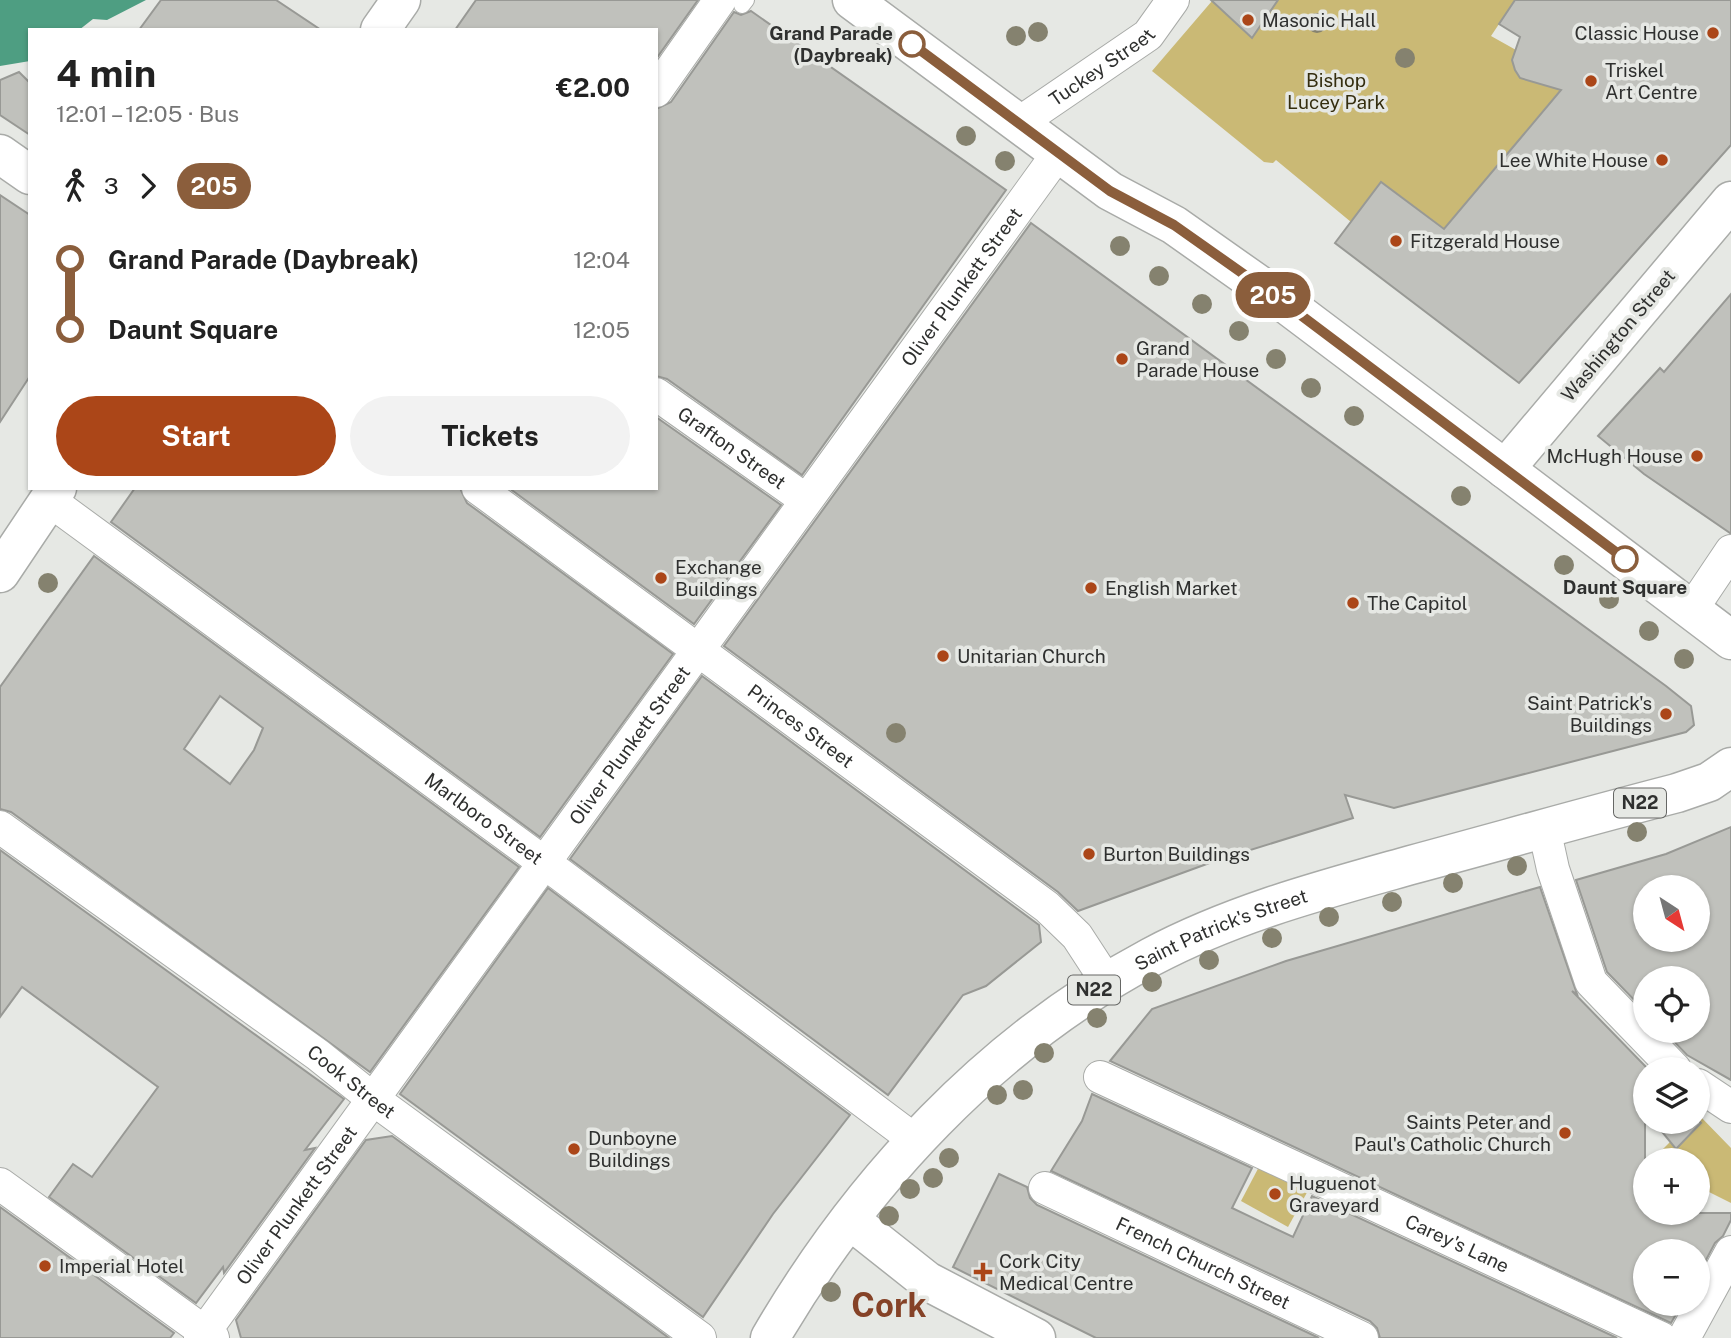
<!DOCTYPE html>
<meta charset="utf-8">
<style>
:root{--surface:#fff;--page:#f2f2f2;--text:#222;--muted:#767676;--accent:#ab4618}
body{margin:0;font-family:"Public Sans",sans-serif;background:var(--page);color:var(--text);height:100vh;display:flex;flex-direction:column;font-size:26px;white-space:nowrap}
*{box-sizing:border-box;margin:0}
p{font-size:23px;color:var(--muted)}
.icon{flex:none;width:38px;height:38px;fill:none;stroke:currentColor;stroke-width:2;stroke-linecap:round;stroke-linejoin:round}
.map{position:relative;flex:1;overflow:hidden}
.drawer{position:absolute;left:28px;top:28px;width:630px;height:462px;display:flex;flex-direction:column;background:var(--surface);border-radius:0px;box-shadow:0 2px 5px #0004}
.drawer>*{flex:none}
.badge{padding:0 14px;border-radius:23px;font-size:24px;line-height:46px}
.needle{width:46px;rotate:144deg}
.controls{position:absolute;left:1633px;top:875px;display:grid;gap:14px}
.controls a{display:grid;place-items:center;width:77px;height:77px;border-radius:50%;background:var(--surface);box-shadow:0 2px 5px #0004;font-size:35px}
.map>.badge{position:absolute;translate:-50% -50%;box-shadow:0 0 0 4px #fff}
.legs{display:flex;align-items:center;gap:10px;height:77px;padding:0 28px;font-size:23px}
.legs p{margin-inline-start:auto}
.head{display:flex;align-items:center;justify-content:space-between;height:119px;padding:0 28px}
h1{font-size:38px;font-weight:700;line-height:52px}
.button{display:flex;gap:14px;margin-top:auto;padding:14px 28px}
.button a{flex:1;height:80px;border-radius:42px;background:var(--accent);color:#fff;font-size:28px;font-weight:700;line-height:80px;text-align:center}
.button a+a{background:var(--page);color:var(--text)}
ul{padding:0 28px;list-style:none}
li{display:flex;align-items:center;gap:24px;height:70px;font-size:26px}
li i{display:grid;place-items:center;width:10px;height:100%;margin:0 9px;background:currentColor}
li i::after{content:'';width:18px;height:18px;margin:-9px;border:5px solid;border-radius:50%;background:var(--surface)}
li p{margin-inline-start:auto}
li:first-child i{background:linear-gradient(#0000 50%,currentColor 0)}
li:last-child i{background:linear-gradient(currentColor 50%,#0000 0)}
.map>svg:first-child{display:block}
</style>
<div class="map">
<svg width="1731" height="1338" viewBox="0 0 1731 1338">
<rect width="100%" height="100%" fill="#e6e8e4"/>
<g fill="#cab975">
<path d="M 1278,0 L 1515,0 L 1491,36 L 1516,50 L 1512,60 L 1520,78 L 1532,82 L 1543,80 L 1576,101 L 1444,229 L 1381,182 L 1351,222 L 1276,160 L 1273,163 L 1264,162 L 1152,71 L 1212,1 L 1252,38 Z"/>
<path d="M 1698,1114 L 1731,1148 L 1731,1203 L 1703,1189 L 1698,1199 L 1698,1160 L 1652,1160 L 1670,1142 L 1676,1148 L 1701,1123 Z"/>
<path d="M 1261,1163 L 1310,1187 L 1288,1227 L 1241,1201 Z"/>
</g>
<path fill="#4e9e82" d="M 0,0 L 146,0 L 107,20 L 93,19 L 79,30 L 30,30 L 30,61 L 0,66 Z"/>
<g fill="#c0c1bc" stroke="#989995" stroke-width="2" fill-rule="evenodd">
<path d="M 161,0 L 276,0 L 321,30 L 139,30 Z"/>
<path d="M 476,0 L 698,0 L 656,59 L 656,30 L 455,30 Z"/>
<path d="M 1211,0 L 1278,0 L 1252,38 Z"/>
<path d="M 1515,0 L 1731,0 L 1731,145 L 1519,383 L 1335,243 L 1381,182 L 1444,229 L 1561,90 L 1520,78 L 1515,70 L 1512,60 L 1520,37 L 1499,24 Z"/>
<path d="M 751,11 L 1006,190 L 802,475 L 667,379 L 656,376 L 656,109 L 671,102 L 734,12 L 741,15 Z"/>
<path d="M 19,72 L 30,83 L 30,135 L 0,115 L 0,80 Z"/>
<path d="M 0,195 L 30,215 L 30,376 L 0,422 Z"/>
<path d="M 1031,223 L 1666,686 L 1691,706 L 1694,725 L 1686,732 L 1394,808 L 1345,795 L 1353,818 L 1215,861 L 1078,911 L 1058,892 L 724,646 Z"/>
<path d="M 1731,294 L 1731,533 L 1730,533 L 1644,474 L 1598,436 L 1660,368 L 1664,372 Z"/>
<path d="M 656,417 L 781,505 L 694,624 L 509,488 L 656,488 Z"/>
<path d="M 135,488 L 460,488 L 467,503 L 673,654 L 540,837 L 111,522 Z"/>
<path d="M 94,556 L 519,867 L 370,1072 L 11,812 L 0,809 L 0,687 ZM 220,696 L 263,728 L 254,750 L 230,784 L 184,749 Z"/>
<path d="M 702,676 L 1039,925 L 1041,942 L 986,986 L 963,995 L 888,1095 L 570,859 Z"/>
<path d="M 1731,827 L 1731,1080 L 1687,1055 L 1664,1031 L 1698,1031 L 1698,978 L 1645,978 L 1645,1011 L 1607,972 L 1576,880 L 1666,854 ZM 1645,887 L 1698,887 L 1698,940 L 1645,940 Z"/>
<path d="M 0,850 L 344,1099 L 305,1150 L 315,1148 L 224,1273 L 223,1267 L 196,1303 L 49,1197 L 73,1164 L 92,1177 L 158,1087 L 22,987 L 0,1017 Z"/>
<path d="M 1540,887 L 1577,994 L 1572,991 L 1648,1069 L 1645,1069 L 1645,1213 L 1731,1213 L 1731,1220 L 1723,1236 L 1715,1243 L 1698,1275 L 1698,1251 L 1645,1251 L 1645,1304 L 1682,1304 L 1671,1323 L 1110,1061 L 1152,1009 L 1286,961 Z"/>
<path d="M 548,888 L 850,1115 L 773,1214 L 703,1317 L 400,1094 Z"/>
<path d="M 1092,1094 L 1252,1168 L 1232,1208 L 1293,1237 L 1312,1196 L 1617,1338 L 1380,1338 L 1377,1328 L 1370,1321 L 1051,1171 L 1082,1121 Z"/>
<path d="M 1698,1120 L 1701,1123 L 1676,1149 L 1654,1122 Z"/>
<path d="M 392,1136 L 669,1338 L 241,1338 L 236,1320 L 366,1140 Z"/>
<path d="M 999,1174 L 1027,1187 L 1030,1198 L 1037,1205 L 1319,1338 L 1096,1338 L 953,1267 Z"/>
<path d="M 0,1207 L 174,1333 L 170,1338 L 0,1338 Z"/>
</g>
<g fill="none" stroke-linecap="round" stroke-linejoin="round">
<g stroke="#a9aba8" stroke-width="18">
<path id="lane" d="M 742,5 L 746,0"/>
</g>
<g stroke="#a9aba8" stroke-width="34">
<g id="street">
<path d="M 656,91 L 720,0"/>
<path id="s1" d="M 1019,123 L 1148,35 L 1173,0"/>
<path id="s2" d="M 656,394 L 806,500"/>
<path id="s3" d="M 478,488 L 1047,907 L 1077,936 L 1107,982"/>
<path id="s4" d="M 49,500 L 561,875 L 916,1141"/>
<path d="M 1692,609 L 1731,551"/>
<path id="s5" d="M 0,827 L 318,1055 L 373,1099 L 700,1338"/>
<path d="M 1544,828 L 1553,869 L 1591,982 L 1675,1069"/>
<path id="s6" d="M 1100,1077 L 1661,1338"/>
<path d="M 1698,1085 L 1731,1107"/>
<path d="M 0,1184 L 213,1338"/>
<path id="s7" d="M 1045,1188 L 1362,1338"/>
<path id="s8" d="M 200,1338 L 1059,152"/>
<path d="M 1684,1338 L 1731,1252"/>
</g>
</g>
<g stroke="#a9aba8" stroke-width="41">
<g id="secondary">
<path d="M 852,0 L 1110,191 L 1174,225 L 1286,304 L 1505,469"/>
<path d="M 380,30 L 401,0"/>
<path d="M 0,154 L 30,175"/>
<path d="M 0,573 L 57,488"/>
<path d="M 850,1220 L 927,1281 L 1036,1338"/>
</g>
</g>
<g stroke="#a9aba8" stroke-width="41">
<g id="highway">
<path d="M 1731,201 L 1505,469 L 1731,640"/>
<path id="s9" d="M 770,1338 C 861,1182 991,1042 1151,957 C 1234,913 1322,890 1411,865 C 1500,841 1588,816 1677,793 L 1709,782 L 1731,767"/>
</g>
</g>
<use href="#lane" stroke="#fff" stroke-width="16"/>
<use href="#street" stroke="#fff" stroke-width="32"/>
<use href="#secondary" stroke="#fff" stroke-width="38"/>
<use href="#highway" stroke="#fff" stroke-width="38"/>
</g>
<g fill="#85826f">
<circle cx="1317" cy="23" r="10"/>
<circle cx="1038" cy="32" r="10"/>
<circle cx="1016" cy="36" r="10"/>
<circle cx="1405" cy="58" r="10"/>
<circle cx="966" cy="136" r="10"/>
<circle cx="1005" cy="161" r="10"/>
<circle cx="1120" cy="246" r="10"/>
<circle cx="1159" cy="276" r="10"/>
<circle cx="1202" cy="304" r="10"/>
<circle cx="1239" cy="331" r="10"/>
<circle cx="1276" cy="359" r="10"/>
<circle cx="1311" cy="388" r="10"/>
<circle cx="1354" cy="416" r="10"/>
<circle cx="1461" cy="496" r="10"/>
<circle cx="1564" cy="565" r="10"/>
<circle cx="48" cy="583" r="10"/>
<circle cx="1609" cy="599" r="10"/>
<circle cx="1649" cy="631" r="10"/>
<circle cx="1684" cy="659" r="10"/>
<circle cx="896" cy="733" r="10"/>
<circle cx="1637" cy="832" r="10"/>
<circle cx="1517" cy="866" r="10"/>
<circle cx="1453" cy="883" r="10"/>
<circle cx="1392" cy="902" r="10"/>
<circle cx="1329" cy="917" r="10"/>
<circle cx="1272" cy="938" r="10"/>
<circle cx="1209" cy="960" r="10"/>
<circle cx="1152" cy="982" r="10"/>
<circle cx="1097" cy="1018" r="10"/>
<circle cx="1044" cy="1053" r="10"/>
<circle cx="1023" cy="1090" r="10"/>
<circle cx="997" cy="1095" r="10"/>
<circle cx="949" cy="1158" r="10"/>
<circle cx="933" cy="1178" r="10"/>
<circle cx="910" cy="1189" r="10"/>
<circle cx="889" cy="1216" r="10"/>
<circle cx="831" cy="1292" r="10"/>
</g>
<g fill="none" stroke-linecap="round" stroke-linejoin="round">
<g stroke="#fff" stroke-width="16">
<path id="line-1" d="M 912,44 L 1110,191 L 1174,225 L 1286,304 L 1625,559"/>
</g>
<use href="#line-1" stroke="#8b5e3c" stroke-width="10"/>
</g>
<g fill="#ab4618" stroke="#e6e8e4" stroke-width="2.5">
<circle cx="1248" cy="20" r="7"/>
<circle cx="1713" cy="33" r="7"/>
<circle cx="1591" cy="81" r="7"/>
<circle cx="1662" cy="160" r="7"/>
<circle cx="1396" cy="241" r="7"/>
<circle cx="1122" cy="359" r="7"/>
<circle cx="1697" cy="456" r="7"/>
<circle cx="661" cy="578" r="7"/>
<circle cx="1091" cy="588" r="7"/>
<circle cx="1353" cy="603" r="7"/>
<circle cx="943" cy="656" r="7"/>
<circle cx="1666" cy="714" r="7"/>
<circle cx="1089" cy="854" r="7"/>
<circle cx="1565" cy="1133" r="7"/>
<circle cx="574" cy="1149" r="7"/>
<circle cx="1275" cy="1194" r="7"/>
<circle cx="45" cy="1266" r="7"/>
<path d="M979.5 1261.5h7v7h7v7h-7v7h-7v-7h-7v-7h7z"/>
</g>
<g fill="#fff" stroke="#8b5e3c" stroke-width="3.5">
<circle cx="912" cy="44" r="12"/>
<circle cx="1625" cy="559" r="12"/>
</g>
<g text-anchor="middle" stroke-width="7" stroke-linejoin="round" paint-order="stroke">
<g fill="#e6e8e4" stroke="#666765" stroke-width="2">
<rect x="1614" y="788.5" width="52" height="29" rx="5"/>
<rect x="1068" y="975.5" width="52" height="29" rx="5"/>
</g>
<g font-size="18" font-weight="bold" fill="#2f302f">
<text x="1640" y="809">N22</text>
<text x="1094" y="996">N22</text>
</g>
<g font-size="19" fill="#2f302f" stroke="#e6e8e4" text-anchor="start">
<text x="1262" y="27">Masonic Hall</text>
<text x="1699" y="40" text-anchor="end">Classic House</text>
<text x="1605" y="77">Triskel<tspan x="1605" dy="22">Art Centre</tspan></text>
<text x="1648" y="167" text-anchor="end">Lee White House</text>
<text x="1410" y="248">Fitzgerald House</text>
<text x="1136" y="355">Grand<tspan x="1136" dy="22">Parade House</tspan></text>
<text x="1683" y="463" text-anchor="end">McHugh House</text>
<text x="675" y="574">Exchange<tspan x="675" dy="22">Buildings</tspan></text>
<text x="1105" y="595">English Market</text>
<text x="1367" y="610">The Capitol</text>
<text x="957" y="663">Unitarian Church</text>
<text x="1652" y="710" text-anchor="end">Saint Patrick's<tspan x="1652" dy="22">Buildings</tspan></text>
<text x="1103" y="861">Burton Buildings</text>
<text x="1551" y="1129" text-anchor="end">Saints Peter and<tspan x="1551" dy="22">Paul's Catholic Church</tspan></text>
<text x="588" y="1145">Dunboyne<tspan x="588" dy="22">Buildings</tspan></text>
<text x="1289" y="1190">Huguenot<tspan x="1289" dy="22">Graveyard</tspan></text>
<text x="999" y="1268">Cork City<tspan x="999" dy="22">Medical Centre</tspan></text>
<text x="59" y="1273">Imperial Hotel</text>
</g>
<g font-size="19" font-weight="bold" fill="#2f302f" stroke="#e6e8e4" text-anchor="end">
<text x="893" y="40">Grand Parade<tspan x="893" dy="22">(Daybreak)</tspan></text>
<text x="1625" y="594" text-anchor="middle">Daunt Square</text>
</g>
<g font-size="19" fill="#2f302f" stroke="#e6e8e4">
<text dy="7" stroke="none"><textPath href="#s1" startOffset="100">Tuckey Street</textPath></text>
<text dy="7" stroke="none"><textPath href="#s8" startOffset="1298">Oliver Plunkett Street</textPath></text>
<text transform="translate(1618 335) rotate(-50)" y="7">Washington Street</text>
<text dy="7" stroke="none"><textPath href="#s2" startOffset="93">Grafton Street</textPath></text>
<text dy="7" stroke="none"><textPath href="#s3" startOffset="401">Princes Street</textPath></text>
<text dy="7" stroke="none"><textPath href="#s8" startOffset="732">Oliver Plunkett Street</textPath></text>
<text dy="7" stroke="none"><textPath href="#s4" startOffset="539">Marlboro Street</textPath></text>
<text dy="7" stroke="none"><textPath href="#s9" startOffset="621">Saint Patrick's Street</textPath></text>
<text dy="7" stroke="none"><textPath href="#s5" startOffset="434">Cook Street</textPath></text>
<text dy="7" stroke="none"><textPath href="#s8" startOffset="164">Oliver Plunkett Street</textPath></text>
<text dy="7" stroke="none"><textPath href="#s6" startOffset="394">Carey's Lane</textPath></text>
<text dy="7" stroke="none"><textPath href="#s7" startOffset="175">French Church Street</textPath></text>
</g>
<g font-size="19" fill="#352e0f" stroke="#e6e8e4">
<text x="1336" y="87">Bishop<tspan x="1336" dy="22">Lucey Park</tspan></text>
</g>
<g font-size="33" font-weight="bold" fill="#854227" stroke="#e6e8e4">
<text x="889" y="1317">Cork</text>
</g>
</g>
</svg>
<div class="controls">
<a><svg class="needle" viewBox="-14 -14 28 28"><path d="M0-13l5 13h-10z" fill="#e53935"/><path d="M0 13l5-13h-10z" fill="#767676"/></svg></a>
<a><svg class="icon" aria-label="locate" viewBox="0 0 24 24"><circle cx="12" cy="12" r="6"/><path d="M12 2v4M12 18v4M2 12h4M18 12h4"/></svg></a>
<a><svg class="icon" aria-label="layers" viewBox="0 0 24 24"><path d="M12 4l9 5-9 5-9-5zM3 14l9 5 9-5"/></svg></a>
<a>+</a>
<a>−</a>
</div>
<b class="badge" style="left:1273px;top:295px;background:#8b5e3c;color:#fff">205</b>
<section class="drawer">
<div class="head"><div><h1>4 min</h1><p>12:01 – 12:05 · Bus</p></div><b>€2.00</b></div>
<div class="legs"><svg class="icon" aria-label="walk" viewBox="0 0 24 24"><circle cx="13" cy="4" r="2"/><path d="M13 8l-2 6 4 7M11 14l-3 7M7 12l3-4h3l4 4"/></svg>3<svg class="icon" aria-label="forward" viewBox="0 0 24 24"><path d="M9 5l7 7-7 7"/></svg><b class="badge" style="background:#8b5e3c;color:#fff">205</b></div>
<ul>
<li><i style="color:#8b5e3c"></i><b>Grand Parade (Daybreak)</b><p>12:04</p></li>
<li><i style="color:#8b5e3c"></i><b>Daunt Square</b><p>12:05</p></li>
</ul>
<div class="button"><a>Start</a><a>Tickets</a></div>
</section>
</div>
